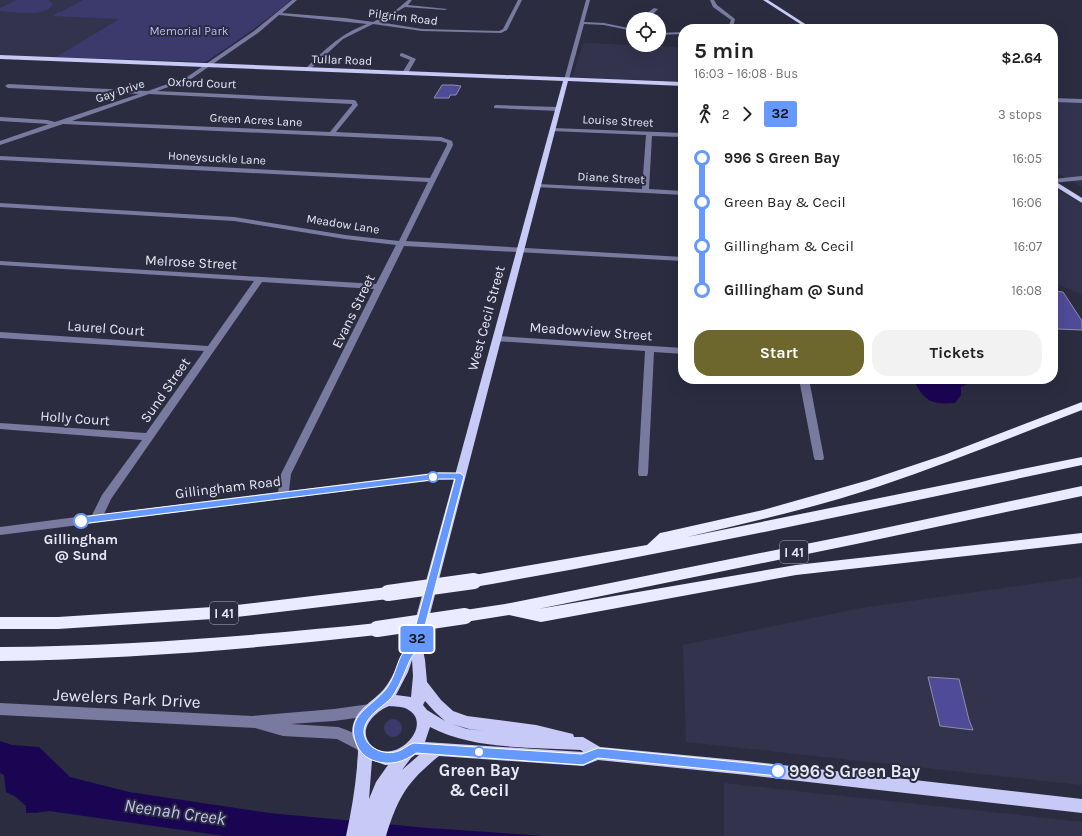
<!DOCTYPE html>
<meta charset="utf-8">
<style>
:root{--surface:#fff;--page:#f2f2f2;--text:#222;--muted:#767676;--accent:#6d672d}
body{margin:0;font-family:Karla,sans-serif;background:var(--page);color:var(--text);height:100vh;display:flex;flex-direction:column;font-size:15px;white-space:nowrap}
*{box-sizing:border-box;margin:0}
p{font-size:13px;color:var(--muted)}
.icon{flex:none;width:22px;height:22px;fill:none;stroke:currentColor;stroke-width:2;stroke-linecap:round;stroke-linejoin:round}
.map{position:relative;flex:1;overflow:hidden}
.sheet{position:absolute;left:678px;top:24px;width:380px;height:360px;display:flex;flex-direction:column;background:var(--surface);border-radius:16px;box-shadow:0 4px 16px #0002}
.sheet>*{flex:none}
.badge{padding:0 8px;border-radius:3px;font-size:14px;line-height:26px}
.buttons{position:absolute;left:626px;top:12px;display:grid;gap:8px}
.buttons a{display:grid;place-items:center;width:40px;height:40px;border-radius:50%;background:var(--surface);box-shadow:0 4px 16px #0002;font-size:20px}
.map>.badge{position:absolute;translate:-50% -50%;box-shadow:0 0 0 2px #fff}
.legs{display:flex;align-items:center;gap:6px;height:44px;padding:0 16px;font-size:13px}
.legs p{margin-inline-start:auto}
.overview{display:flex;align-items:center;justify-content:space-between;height:68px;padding:0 16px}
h1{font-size:22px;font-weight:700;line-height:30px}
.action{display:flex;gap:8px;margin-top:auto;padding:8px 16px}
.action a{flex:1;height:46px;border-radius:16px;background:var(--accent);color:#fff;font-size:16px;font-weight:700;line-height:46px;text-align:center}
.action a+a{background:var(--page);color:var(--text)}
ul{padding:0 16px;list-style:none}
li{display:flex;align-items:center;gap:14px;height:44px;font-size:15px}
li i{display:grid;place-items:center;width:6px;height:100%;margin:0 5px;background:currentColor}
li i::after{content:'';width:10px;height:10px;margin:-5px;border:3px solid;border-radius:50%;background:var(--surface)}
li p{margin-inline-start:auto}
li:first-child i{background:linear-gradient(#0000 50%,currentColor 0)}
li:last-child i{background:linear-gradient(currentColor 50%,#0000 0)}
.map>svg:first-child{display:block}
</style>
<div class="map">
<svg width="1082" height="836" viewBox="0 0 1082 836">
<rect width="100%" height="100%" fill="#2c2c41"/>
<g fill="#33334e">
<path d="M 0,0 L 150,0 L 56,57 L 0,55 Z"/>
<path d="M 583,43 L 683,47 L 683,82 L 575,77 L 573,76 Z"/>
<path d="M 1053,102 L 1082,103 L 1082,187 L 1053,171 Z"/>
<path d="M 1053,187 L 1082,204 L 1082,295 L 1053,282 Z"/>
<path d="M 1082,577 L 1082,785 L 686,742 L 683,645 L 861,608 Z"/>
<path d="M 724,783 L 1082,822 L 1082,836 L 724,836 Z"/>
</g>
<g fill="#3c3a6c">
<path d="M 17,0 L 48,0 L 53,4 C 47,18 13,12 0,11 L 0,8 Z"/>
<path d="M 83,0 L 291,0 C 263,23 235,43 205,62 L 56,57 L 119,19 L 53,16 L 58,12 L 61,12 Z"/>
<circle cx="393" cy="728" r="9"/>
</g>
<g fill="#1a0553">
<path d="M 913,379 L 978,379 L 961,387 L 961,395 L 955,403 C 931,405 924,401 913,379 Z"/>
<path d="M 0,741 L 12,745 L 39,747 L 70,777 L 129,792 L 269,813 L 428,828 L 545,836 L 224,836 L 49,811 L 36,813 L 26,813 L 26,806 L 16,797 L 6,792 L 4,775 L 0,773 Z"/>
</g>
<g fill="#4f4b99" stroke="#8e8fa8">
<path d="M 442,85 L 453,85 L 461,86 L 456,95 L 450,95 L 449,98 L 434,98 Z"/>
<path d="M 1053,291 L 1063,292 L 1082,321 L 1082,330 L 1058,329 L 1053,320 Z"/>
<path d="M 928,677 L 959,679 L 969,720 L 973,730 L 940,726 Z"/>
</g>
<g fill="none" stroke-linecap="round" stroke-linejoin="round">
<g fill="#797a9f" fill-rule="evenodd">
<path d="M 292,0 L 297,0 L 282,13 L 345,18 L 373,22 L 395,11 L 408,0 L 412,0 L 408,5 L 447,9 L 445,10 L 405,7 L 379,22 L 422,29 L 499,31 L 503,29 L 518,0 L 522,0 L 507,30 L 501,33 L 422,31 L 373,24 L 343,39 L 308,71 L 306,70 L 306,68 C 328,47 339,35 367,24 L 279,15 L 258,33 L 191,79 L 157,91 L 354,100 L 356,101 L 358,105 L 336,132 L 441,137 L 452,141 L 453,145 L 406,241 L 683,257 L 683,261 L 404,246 L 291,474 L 289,491 L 439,472 L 464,473 L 465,476 L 464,479 L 439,480 L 379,487 L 0,535 L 0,527 L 92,515 L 102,495 L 142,440 L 0,429 L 0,423 L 146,433 L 204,351 L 0,338 L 0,332 L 208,346 L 254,281 L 0,265 L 0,261 L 376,284 L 396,245 L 345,239 L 234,221 L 0,207 L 0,203 L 234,217 L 345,235 L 399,241 L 428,182 L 0,160 L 0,156 L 430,178 L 447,145 L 447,143 L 440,141 L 63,124 L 0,145 L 0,141 L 49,124 L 0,121 L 0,117 L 47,120 L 55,122 L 139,94 L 8,88 L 5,86 L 8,84 L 148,91 L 187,77 L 254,31 ZM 149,94 L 352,104 L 352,105 L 330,132 L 72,121 ZM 262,282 L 374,289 L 281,474 L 278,492 L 104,514 L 111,499 Z"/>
<path d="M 586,0 L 590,0 L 584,22 L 604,23 L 633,29 L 633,31 L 604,25 L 584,24 L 569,79 L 564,80 Z"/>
<path d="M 710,0 L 714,0 L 717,5 L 735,19 L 733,27 L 722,29 L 729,25 L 731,20 L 713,7 Z"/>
<path d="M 654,8 L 658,9 L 648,19 L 644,19 L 646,14 Z"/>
<path d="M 683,32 L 683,34 L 659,35 L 659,33 Z"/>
<path d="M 402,53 L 416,59 L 408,73 L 405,75 L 402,73 L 410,60 L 400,56 L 400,54 Z"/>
<path d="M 1053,98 L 1082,99 L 1082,103 L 1053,102 Z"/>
<path d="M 496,105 L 558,107 L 561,109 L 558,111 L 494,108 L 494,106 Z"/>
<path d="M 553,128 L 683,133 L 683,137 L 652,136 L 649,189 L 683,191 L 683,195 L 536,187 L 536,185 L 538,184 L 642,189 L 646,135 L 551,131 L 551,129 Z"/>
<path d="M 1082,176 L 1082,180 L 1053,183 L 1053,179 Z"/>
<path d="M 498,336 L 683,348 L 683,354 L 654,352 L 648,473 L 647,476 L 639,476 L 638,473 L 645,351 L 495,341 L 494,339 L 495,337 Z"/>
<path d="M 799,379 L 809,379 L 824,458 L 823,460 L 815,460 L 814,458 Z"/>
<path d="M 0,703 L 252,716 L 334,709 L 370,704 L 375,706 L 377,710 L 375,714 L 370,716 L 334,721 L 290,724 L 338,727 C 347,730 365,736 369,745 L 367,750 L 362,752 L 337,739 L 283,736 L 255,728 L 0,715 Z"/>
</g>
<g fill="#c7c9f6" fill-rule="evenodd">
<path d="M 763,0 L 768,0 L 813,29 L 808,29 Z"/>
<path d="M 0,55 L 683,82 L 683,86 L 568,81 L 422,645 L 425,660 L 427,682 L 441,700 L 453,711 L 467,716 L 536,725 L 573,734 L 574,737 L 583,737 L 600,747 L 747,761 L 1082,799 L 1082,813 L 747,775 L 598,760 L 583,766 L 439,756 C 407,782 398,797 386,836 L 346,836 C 351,813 355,790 357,767 C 357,762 358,756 358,751 C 356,741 350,737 353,725 C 358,707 373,702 384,689 C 395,676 399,657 409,643 L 563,81 L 0,59 ZM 412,660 L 413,676 L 411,697 L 396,695 L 408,672 ZM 425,701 L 435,712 L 445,721 L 427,710 L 423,705 ZM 389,706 C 394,707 402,706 407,709 C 435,723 397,767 372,746 C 356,731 374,712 389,706 ZM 452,724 L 467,729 L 485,731 L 469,729 ZM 430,727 C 473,750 532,747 581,750 L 583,752 L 425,742 ZM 415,755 L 419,755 L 402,770 L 411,758 ZM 372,760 L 385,765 L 388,765 L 376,782 L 369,799 Z"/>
<path d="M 1053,180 L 1082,198 L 1082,203 L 1053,185 Z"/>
</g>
<g fill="#eaebfe" fill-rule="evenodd">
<path d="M 1082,402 L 1082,410 C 1015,436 948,463 880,486 C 817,507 752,522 687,537 L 1082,457 L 1082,465 C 880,508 678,552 474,587 L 469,585 L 467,581 L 469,577 L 474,575 L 647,545 L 660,533 L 665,532 L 763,510 L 869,480 L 944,455 Z"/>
<path d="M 1082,486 L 1082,496 L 861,543 L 538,609 L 796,565 L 1082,533 L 1082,543 L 796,575 L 541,622 L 509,615 L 465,622 L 460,620 L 457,616 L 460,612 L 465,610 L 505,604 L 861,533 Z"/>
<path d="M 388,587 L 393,589 L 395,593 L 393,597 L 388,599 L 228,618 L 58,629 L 0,629 L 0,617 L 58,617 L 228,606 Z"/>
<path d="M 377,623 L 382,625 L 385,629 L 382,633 L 377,635 C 252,649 126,659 0,661 L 0,647 C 126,646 252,636 377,623 Z"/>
</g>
<g stroke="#eaebfe" stroke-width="16">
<path d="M 388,593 L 474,581"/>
<path d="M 377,629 L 465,616"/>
</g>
</g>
<path fill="#69f" stroke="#fff" d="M 439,473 L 460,473 L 464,476 L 420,645 C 418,651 412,655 410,660 C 405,671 401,683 394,694 C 388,704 375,709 368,720 C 355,739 376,756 395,752 C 402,751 407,745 414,743 L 582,754 L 598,748 L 778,766 L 782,767 L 784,771 L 782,775 L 778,776 L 598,758 L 583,765 L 416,753 C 404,762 390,766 375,761 C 367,759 359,752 356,743 C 345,715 372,707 386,689 C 394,679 396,666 401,656 C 404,651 408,647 411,643 L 455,479 L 439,479 L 81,524 L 76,521 L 81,517 Z"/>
<g fill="#fff" stroke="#69f" stroke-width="2">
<circle cx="433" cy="477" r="5"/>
<circle cx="81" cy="521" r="7"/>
<circle cx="479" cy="752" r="5"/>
<circle cx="778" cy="771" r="7"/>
</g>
<g text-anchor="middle" stroke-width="4" stroke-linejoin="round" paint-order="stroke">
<g font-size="12" fill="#e8e9f6" stroke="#2c2c41">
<text transform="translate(403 17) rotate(7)" y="4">Pilgrim Road</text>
<text transform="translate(342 60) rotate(2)" y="4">Tullar Road</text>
<text transform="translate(202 83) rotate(2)" y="4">Oxford Court</text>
<text transform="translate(120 91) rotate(-18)" y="4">Gay Drive</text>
<text transform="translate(256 120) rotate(3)" y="4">Green Acres Lane</text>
<text transform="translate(618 121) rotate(3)" y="4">Louise Street</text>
<text transform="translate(217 158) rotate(3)" y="4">Honeysuckle Lane</text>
<text transform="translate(611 178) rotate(3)" y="4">Diane Street</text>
<text transform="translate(343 224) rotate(9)" y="4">Meadow Lane</text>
</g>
<g font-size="12" fill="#b9bbfc" stroke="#2c2c41">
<text x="189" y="35">Memorial Park</text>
</g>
<g fill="#2c2c41" stroke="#b0b0c0" stroke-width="1">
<rect x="780" y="541" width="28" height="22" rx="3"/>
<rect x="210" y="602" width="28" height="22" rx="3"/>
</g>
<g font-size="13" font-weight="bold" fill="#e8e9f6">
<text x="794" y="557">I 41</text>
<text x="224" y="618">I 41</text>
</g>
<g font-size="14" fill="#e8e9f6" stroke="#2c2c41">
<text transform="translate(191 262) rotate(3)" y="5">Melrose Street</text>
<text transform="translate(353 311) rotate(-64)" y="5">Evans Street</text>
<text transform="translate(486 318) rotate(-75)" y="5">West Cecil Street</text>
<text transform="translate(106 328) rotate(4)" y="5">Laurel Court</text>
<text transform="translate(591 331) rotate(4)" y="5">Meadowview Street</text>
<text transform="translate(165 390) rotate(-55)" y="5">Sund Street</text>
<text transform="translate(75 418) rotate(4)" y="5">Holly Court</text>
<text transform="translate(228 487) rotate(-7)" y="5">Gillingham Road</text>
</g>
<g font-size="14" font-weight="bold" fill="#e8e9f6" stroke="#2c2c41">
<text x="81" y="544">Gillingham<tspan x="81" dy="16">@ Sund</tspan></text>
</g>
<g font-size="17" fill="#e8e9f6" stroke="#2c2c41">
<text transform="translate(127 698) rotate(3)" y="6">Jewelers Park Drive</text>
</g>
<g font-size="17" font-weight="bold" fill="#e8e9f6" stroke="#2c2c41">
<text x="479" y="776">Green Bay<tspan x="479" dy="20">&amp; Cecil</tspan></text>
<text x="789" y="777" text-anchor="start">996 S Green Bay</text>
</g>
<g font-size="18" font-style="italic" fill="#c1c3ef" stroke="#2c2c41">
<text transform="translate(175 812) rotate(8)" y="6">Neenah Creek</text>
</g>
</g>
</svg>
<div class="buttons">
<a><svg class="icon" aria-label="locate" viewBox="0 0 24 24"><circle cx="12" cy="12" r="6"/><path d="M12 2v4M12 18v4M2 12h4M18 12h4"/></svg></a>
</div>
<b class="badge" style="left:417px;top:639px;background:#69f;color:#111">32</b>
<section class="sheet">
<div class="overview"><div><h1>5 min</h1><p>16:03 – 16:08 · Bus</p></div><b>$2.64</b></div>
<div class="legs"><svg class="icon" aria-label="walk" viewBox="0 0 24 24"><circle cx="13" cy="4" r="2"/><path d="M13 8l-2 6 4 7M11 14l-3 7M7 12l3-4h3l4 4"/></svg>2<svg class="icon" aria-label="forward" viewBox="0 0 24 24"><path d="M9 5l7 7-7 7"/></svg><b class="badge" style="background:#69f;color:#111">32</b><p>3 stops</p></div>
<ul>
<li><i style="color:#69f"></i><b>996 S Green Bay</b><p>16:05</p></li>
<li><i style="color:#69f"></i><span>Green Bay &amp; Cecil</span><p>16:06</p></li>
<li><i style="color:#69f"></i><span>Gillingham &amp; Cecil</span><p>16:07</p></li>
<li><i style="color:#69f"></i><b>Gillingham @ Sund</b><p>16:08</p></li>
</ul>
<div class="action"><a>Start</a><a>Tickets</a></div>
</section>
</div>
